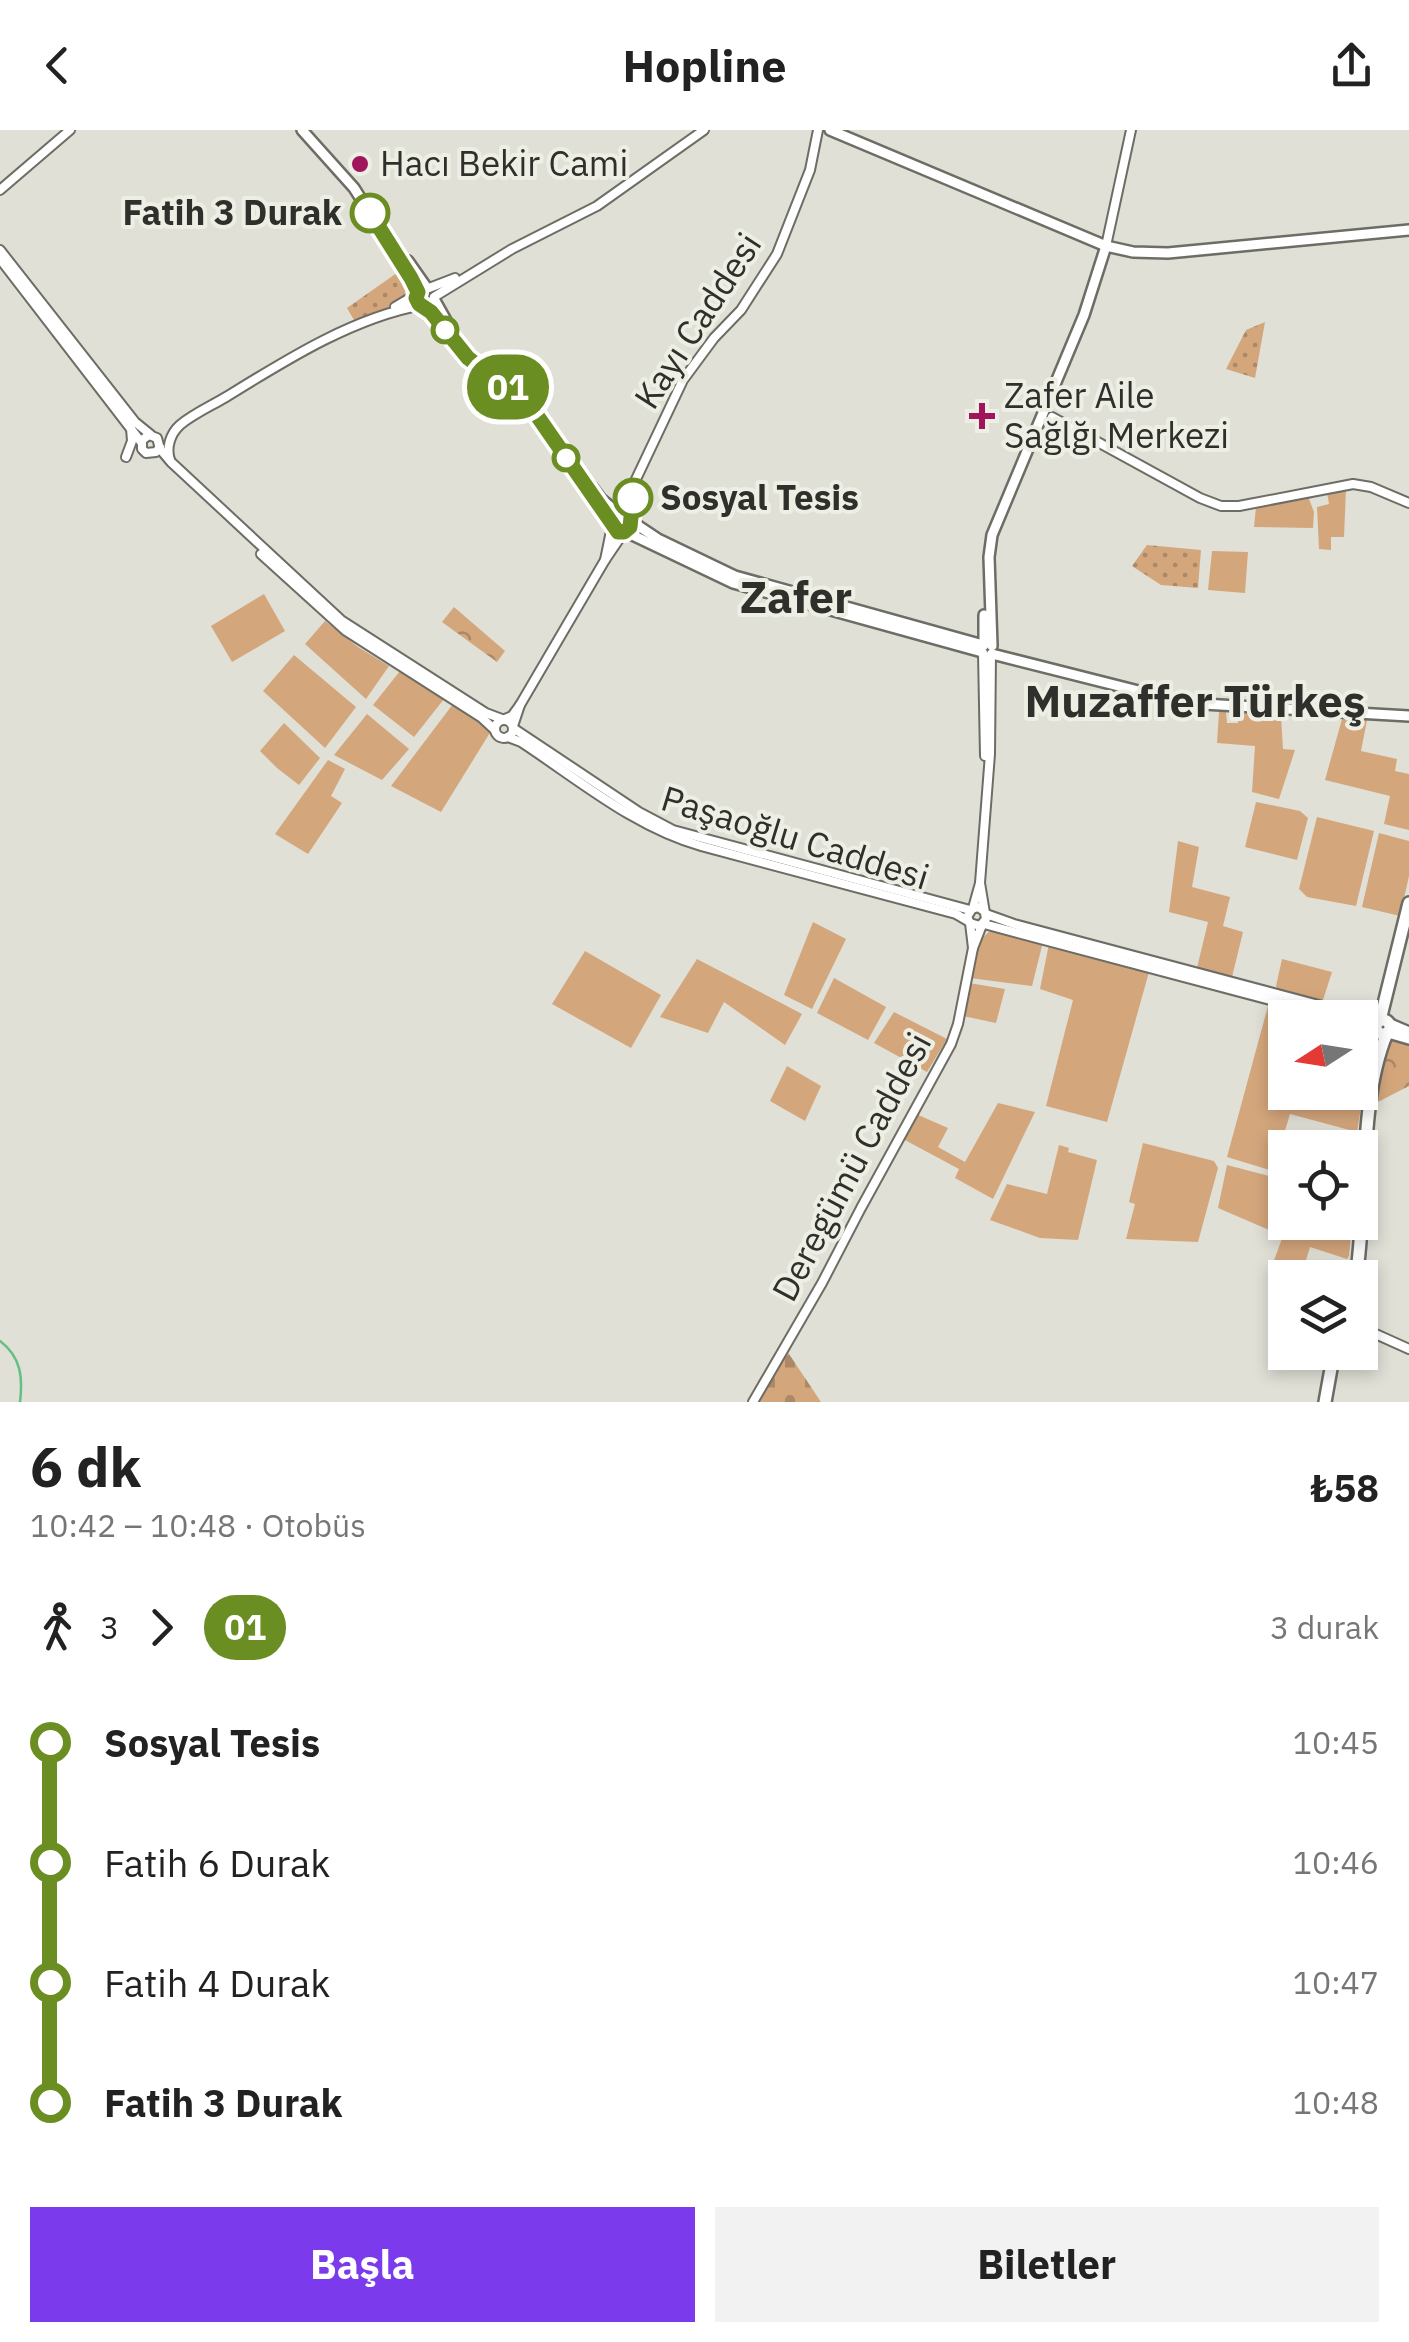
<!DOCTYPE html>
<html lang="tr">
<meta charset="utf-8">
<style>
:root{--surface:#fff;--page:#f2f2f2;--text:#222;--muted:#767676;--accent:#7c3aed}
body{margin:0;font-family:"IBM Plex Sans",sans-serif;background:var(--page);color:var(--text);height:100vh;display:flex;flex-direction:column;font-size:38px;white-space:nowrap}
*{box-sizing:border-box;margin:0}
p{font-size:32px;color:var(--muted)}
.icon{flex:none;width:55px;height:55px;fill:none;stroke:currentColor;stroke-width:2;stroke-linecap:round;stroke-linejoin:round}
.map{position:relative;height:1272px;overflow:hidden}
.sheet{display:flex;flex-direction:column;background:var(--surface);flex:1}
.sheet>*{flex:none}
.badge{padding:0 20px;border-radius:32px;font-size:35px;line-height:65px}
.needle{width:65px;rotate:258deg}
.fabs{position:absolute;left:1268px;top:870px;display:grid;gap:20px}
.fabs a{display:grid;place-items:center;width:110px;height:110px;border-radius:0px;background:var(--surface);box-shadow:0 5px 15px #0003;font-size:50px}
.map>.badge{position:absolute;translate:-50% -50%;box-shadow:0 0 0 5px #fff}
.legs{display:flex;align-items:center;gap:15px;height:110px;padding:0 30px;font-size:32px}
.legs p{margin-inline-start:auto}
.head{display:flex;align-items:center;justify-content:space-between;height:170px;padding:0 30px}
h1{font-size:55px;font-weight:700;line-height:75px}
.action{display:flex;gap:20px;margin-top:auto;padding:20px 30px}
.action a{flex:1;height:115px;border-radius:0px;background:var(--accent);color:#fff;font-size:40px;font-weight:700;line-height:115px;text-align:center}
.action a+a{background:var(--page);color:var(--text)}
ul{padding:0 30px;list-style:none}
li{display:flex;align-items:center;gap:35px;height:120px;font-size:38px}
li i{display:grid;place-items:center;width:15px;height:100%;margin:0 12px;background:currentColor}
li i::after{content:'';width:25px;height:25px;margin:-12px;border:8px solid;border-radius:50%;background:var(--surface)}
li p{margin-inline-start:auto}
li:first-child i{background:linear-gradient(#0000 50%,currentColor 0)}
li:last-child i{background:linear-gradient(currentColor 50%,#0000 0)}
header{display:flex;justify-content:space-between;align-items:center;height:130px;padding:0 30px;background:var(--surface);font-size:45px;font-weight:700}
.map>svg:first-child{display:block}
</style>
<header><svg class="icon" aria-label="back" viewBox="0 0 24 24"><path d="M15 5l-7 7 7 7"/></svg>Hopline<svg class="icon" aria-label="share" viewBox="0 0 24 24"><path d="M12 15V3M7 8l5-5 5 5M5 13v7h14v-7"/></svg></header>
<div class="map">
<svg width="1409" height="1272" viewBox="0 0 1409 1272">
<defs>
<pattern id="forest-crowns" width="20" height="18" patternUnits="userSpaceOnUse" patternTransform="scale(2.5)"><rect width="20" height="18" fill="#d4a67c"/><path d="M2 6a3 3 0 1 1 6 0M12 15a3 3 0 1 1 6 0" fill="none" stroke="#ac8866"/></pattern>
<pattern id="cemetery-stones" width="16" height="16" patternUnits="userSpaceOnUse" patternTransform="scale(2.5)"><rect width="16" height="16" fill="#d4a67c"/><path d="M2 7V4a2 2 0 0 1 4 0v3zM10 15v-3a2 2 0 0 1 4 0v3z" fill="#ac8866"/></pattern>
<pattern id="park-dots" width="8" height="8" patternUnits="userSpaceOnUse" patternTransform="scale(2.5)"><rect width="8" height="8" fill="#d4a67c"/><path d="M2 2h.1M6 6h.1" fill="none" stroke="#ac8866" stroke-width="1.8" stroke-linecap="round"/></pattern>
</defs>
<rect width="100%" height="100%" fill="#e0e0d7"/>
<g fill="#d4a67c">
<path d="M 1346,359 L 1344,407 L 1331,407 L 1331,420 L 1319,419 L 1317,377 L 1329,374 L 1327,362 Z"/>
<path d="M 1311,366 L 1309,369 L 1314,382 L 1313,398 L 1254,397 L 1256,377 Z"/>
<path d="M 1212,421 L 1248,422 L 1245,463 L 1208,460 Z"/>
<path d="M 264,464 L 285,501 L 232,532 L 211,496 Z"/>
<path d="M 325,491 L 358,517 L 389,536 L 366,569 L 305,514 Z"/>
<path d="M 294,525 L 356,577 L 325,618 L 263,561 Z"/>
<path d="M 400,541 L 444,569 L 414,607 L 373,575 Z"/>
<path d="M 453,574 L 491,601 L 441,682 L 391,656 Z"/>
<path d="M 1219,582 L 1226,582 L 1227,593 L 1238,593 L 1238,582 L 1281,586 L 1283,619 L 1295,620 L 1279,669 L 1252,662 L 1255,616 L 1217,613 Z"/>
<path d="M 367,584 L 409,619 L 382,650 L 334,625 Z"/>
<path d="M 1342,589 L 1367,590 L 1361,621 L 1397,629 L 1395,641 L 1409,644 L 1409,700 L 1384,694 L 1390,666 L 1325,650 Z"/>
<path d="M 284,593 L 320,628 L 299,655 L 277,638 L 260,621 Z"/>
<path d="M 328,630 L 345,639 L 331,666 L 342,673 L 308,724 L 275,704 Z"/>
<path d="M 1256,672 L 1300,681 L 1308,688 L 1297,730 L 1245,717 Z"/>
<path d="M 1317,687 L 1374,701 L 1356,776 L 1307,767 L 1299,759 Z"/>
<path d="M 1379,703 L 1409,711 L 1409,746 L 1400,786 L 1362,777 Z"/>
<path d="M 1178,711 L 1199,717 L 1192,757 L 1230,767 L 1223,796 L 1243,802 L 1232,847 L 1197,838 L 1208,792 L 1169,782 Z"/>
<path d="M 813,792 L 846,809 L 812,879 L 784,865 Z"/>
<path d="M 993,799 L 1043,812 L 1032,856 L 970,848 C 974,829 975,810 993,799 Z"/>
<path d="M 1049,814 L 1149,842 L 1107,992 L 1046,976 L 1073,870 L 1040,859 Z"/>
<path d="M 585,821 L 661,865 L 631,918 L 552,874 Z"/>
<path d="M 697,829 L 802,884 L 785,915 L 724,872 L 708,903 L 660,887 Z"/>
<path d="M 1282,829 L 1332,842 L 1322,873 L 1278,860 L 1276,856 Z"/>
<path d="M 834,848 L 886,877 L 868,910 L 817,883 Z"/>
<path d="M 969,853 L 1005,859 L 996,893 L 963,886 Z"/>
<path d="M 1268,876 L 1307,887 L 1285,888 L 1285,962 L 1360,962 L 1360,918 L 1370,920 L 1357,1002 L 1290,984 L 1273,1041 L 1227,1027 Z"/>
<path d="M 894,882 L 947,909 L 927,942 L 874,913 Z"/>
<path d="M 787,936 L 821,956 L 805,991 L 770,971 Z"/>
<path d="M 998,973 L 1035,982 L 993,1069 L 955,1048 L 959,1039 L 903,1009 L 916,984 L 948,998 L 938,1017 L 965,1032 Z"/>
<path d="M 1143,1013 L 1214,1031 L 1218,1038 L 1198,1112 L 1126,1109 L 1135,1074 L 1129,1072 Z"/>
<path d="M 1059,1015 L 1069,1018 L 1068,1022 L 1097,1030 L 1078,1110 L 1040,1108 L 990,1090 L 1007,1054 L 1047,1064 Z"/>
<path d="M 1227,1035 L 1285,1050 L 1285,1092 L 1352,1093 L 1349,1126 L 1347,1129 L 1310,1117 L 1301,1147 L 1285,1148 L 1285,1150 L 1270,1141 L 1283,1106 L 1218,1078 Z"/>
</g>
<g fill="url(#forest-crowns)">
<path d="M 454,477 L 505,521 L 497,532 L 442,492 Z"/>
<path d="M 1397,908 L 1409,912 L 1409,956 L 1372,975 L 1385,914 L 1390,909 Z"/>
</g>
<path fill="url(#cemetery-stones)" d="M 787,1221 L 821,1272 L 758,1272 Z"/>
<g fill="url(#park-dots)">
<path d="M 401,140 C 421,174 378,181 354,190 L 347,178 Z"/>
<path d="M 1265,192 L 1255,248 L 1226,239 L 1246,200 Z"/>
<path d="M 1147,415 L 1201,420 L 1198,458 L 1161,455 L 1132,436 Z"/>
</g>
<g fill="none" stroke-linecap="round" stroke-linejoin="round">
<path stroke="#65bf84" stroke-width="2.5" d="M 0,1211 C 21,1227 23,1247 20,1272"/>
<g stroke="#6d6d65" stroke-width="12">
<g id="tertiary">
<path d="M 0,60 L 70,0"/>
<path d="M 1106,116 L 1131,0"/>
<path d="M 0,120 L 135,292 L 151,305"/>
<path d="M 0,129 L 141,312"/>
<path d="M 429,158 L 455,148"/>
<path d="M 434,167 L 512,119 L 597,76 L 704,0"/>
<path d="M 395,177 L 417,164"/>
<path d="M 1052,287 L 1200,368 L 1221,376 L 1239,376 L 1353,354 L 1371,357 L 1409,373"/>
<path d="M 160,317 L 156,322 L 146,323 L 142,319 L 142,310 L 149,305 L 157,308 L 160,319 L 171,332 L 341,490 L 486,583 L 502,589"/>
<path d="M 126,327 L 132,311 L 131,298"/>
<path d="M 170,330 C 166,318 170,304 180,295 C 193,284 211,276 226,267 C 286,230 352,188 422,175"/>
<path d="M 620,383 L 683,250 L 714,208 L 741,180 L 777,124 L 810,40 L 818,0"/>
<path d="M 612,396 L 605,430 L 624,402"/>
<path d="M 261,424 L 346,501 L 482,588 L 495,600"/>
<path d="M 983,523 L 985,626"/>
<path d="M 520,575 L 605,430"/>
<path d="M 505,589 L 512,586 L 520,575 L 513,596"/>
<circle cx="504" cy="599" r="9"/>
<path d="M 513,598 L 639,682 L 673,700 L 970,780"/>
<path d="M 508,607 L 521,612 C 579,650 634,697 701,716 L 956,784 L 968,791"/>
<path d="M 980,753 L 990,624 L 991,524"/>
<path d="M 973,778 L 980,753 L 986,789 L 980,796 L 970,793 L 967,787 L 972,779 L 978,777 L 984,781"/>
<path d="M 986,784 L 1014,794 L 1379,891"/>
<path d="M 970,793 L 973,818 L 982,795"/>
<path d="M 984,794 L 1338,888"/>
<path d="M 1360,893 L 1376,899"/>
<path d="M 1360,1197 L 1409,1219"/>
<path d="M 753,1272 L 822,1153 L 861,1078 L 951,914 L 958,894 L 973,818"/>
</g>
</g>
<g stroke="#6d6d65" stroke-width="14">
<g id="secondary">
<path d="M 302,0 L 354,58 L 411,148 L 418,162 L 418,172 L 431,182 L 468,228 L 529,273 L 614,400 C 626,407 636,396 628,385 L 620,383 L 614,386 L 611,394"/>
<path d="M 830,0 L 1106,116 L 1133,122 L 1168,123 L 1409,100"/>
<path d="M 408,131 L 427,158"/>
<path d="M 434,169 L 453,203"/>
<path d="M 592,357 L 601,369 L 618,383"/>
<path d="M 631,391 L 658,409 L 735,446 L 983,515"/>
<path d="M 626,402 L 733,453 L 982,522"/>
<path d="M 984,515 L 984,485"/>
<path d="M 992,516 L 989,427 L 992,405 L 1084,185 L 1106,116"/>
<path d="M 992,524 L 1186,573 L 1409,586"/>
<path d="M 1390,894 L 1409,902"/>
<path d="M 1388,903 L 1409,909"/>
</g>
</g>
<g stroke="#6d6d65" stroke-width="16">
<g id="primary">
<circle cx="1383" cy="897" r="7"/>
<path d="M 1380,890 L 1409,773"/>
<path d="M 1356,1148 C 1368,1072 1358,972 1387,903"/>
<path d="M 1325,1272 L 1334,1222"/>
</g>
</g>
<use href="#tertiary" stroke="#fff" stroke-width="8"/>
<use href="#secondary" stroke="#fff" stroke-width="9"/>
<use href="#primary" stroke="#fff" stroke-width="11"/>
</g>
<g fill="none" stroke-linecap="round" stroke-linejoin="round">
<g stroke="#fff" stroke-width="22">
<path id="line-1" d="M 370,83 L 411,148 L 418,162 L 416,168 L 419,174 L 431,182 L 468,228 L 529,274 L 618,402 L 624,402 L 630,397 L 633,368"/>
</g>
<use href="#line-1" stroke="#6b8e23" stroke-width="15"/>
</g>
<g fill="#a1155d" stroke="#edeee4" stroke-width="4">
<circle cx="360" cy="34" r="10"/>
<path d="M977 271h10v10h10v10h-10v10h-10v-10h-10v-10h10z"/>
</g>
<g fill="#fff" stroke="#6b8e23" stroke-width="5">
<circle cx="370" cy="83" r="18"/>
<circle cx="445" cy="200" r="12"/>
<circle cx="566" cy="328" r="12"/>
<circle cx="633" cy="368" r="18"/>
</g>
<g text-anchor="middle" stroke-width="8" stroke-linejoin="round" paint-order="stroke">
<g font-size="35" fill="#2f2f2b" stroke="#edeee4" text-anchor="start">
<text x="380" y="46">Hacı Bekir Cami</text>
<text x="1004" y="278">Zafer Aile<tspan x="1004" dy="40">Sağlğı Merkezi</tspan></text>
</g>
<g font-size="35" font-weight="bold" fill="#2f2f2b" stroke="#edeee4" text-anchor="end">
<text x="342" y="95">Fatih 3 Durak</text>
<text x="660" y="380" text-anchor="start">Sosyal Tesis</text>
</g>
<g font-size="35" fill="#2f2f2b" stroke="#edeee4">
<text transform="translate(698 191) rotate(-57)" y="12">Kayı Caddesi</text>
<text transform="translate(795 708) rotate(17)" y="12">Paşaoğlu Caddesi</text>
<text transform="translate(852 1037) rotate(-62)" y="12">Deregümü Caddesi</text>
</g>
<g font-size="45" font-weight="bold" fill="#2f2f2b" stroke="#edeee4">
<text x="796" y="483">Zafer</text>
<text x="1195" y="587">Muzaffer Türkeş</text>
</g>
</g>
</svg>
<div class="fabs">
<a><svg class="needle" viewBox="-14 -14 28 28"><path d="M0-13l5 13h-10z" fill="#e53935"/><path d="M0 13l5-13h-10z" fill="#767676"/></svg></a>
<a><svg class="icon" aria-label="locate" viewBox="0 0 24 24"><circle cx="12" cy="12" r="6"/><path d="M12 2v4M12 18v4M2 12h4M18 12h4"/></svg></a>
<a><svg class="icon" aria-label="layers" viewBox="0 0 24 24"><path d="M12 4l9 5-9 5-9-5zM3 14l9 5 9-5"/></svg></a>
</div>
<b class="badge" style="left:508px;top:257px;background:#6b8e23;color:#fff">01</b>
</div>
<section class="sheet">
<div class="head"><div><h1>6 dk</h1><p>10:42 – 10:48 · Otobüs</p></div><b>₺58</b></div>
<div class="legs"><svg class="icon" aria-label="walk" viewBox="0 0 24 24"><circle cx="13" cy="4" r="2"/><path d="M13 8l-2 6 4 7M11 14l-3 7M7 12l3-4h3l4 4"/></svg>3<svg class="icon" aria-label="forward" viewBox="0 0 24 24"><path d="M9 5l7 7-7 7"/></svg><b class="badge" style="background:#6b8e23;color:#fff">01</b><p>3 durak</p></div>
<ul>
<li><i style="color:#6b8e23"></i><b>Sosyal Tesis</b><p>10:45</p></li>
<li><i style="color:#6b8e23"></i><span>Fatih 6 Durak</span><p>10:46</p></li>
<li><i style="color:#6b8e23"></i><span>Fatih 4 Durak</span><p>10:47</p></li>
<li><i style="color:#6b8e23"></i><b>Fatih 3 Durak</b><p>10:48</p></li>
</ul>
<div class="action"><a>Başla</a><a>Biletler</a></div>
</section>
